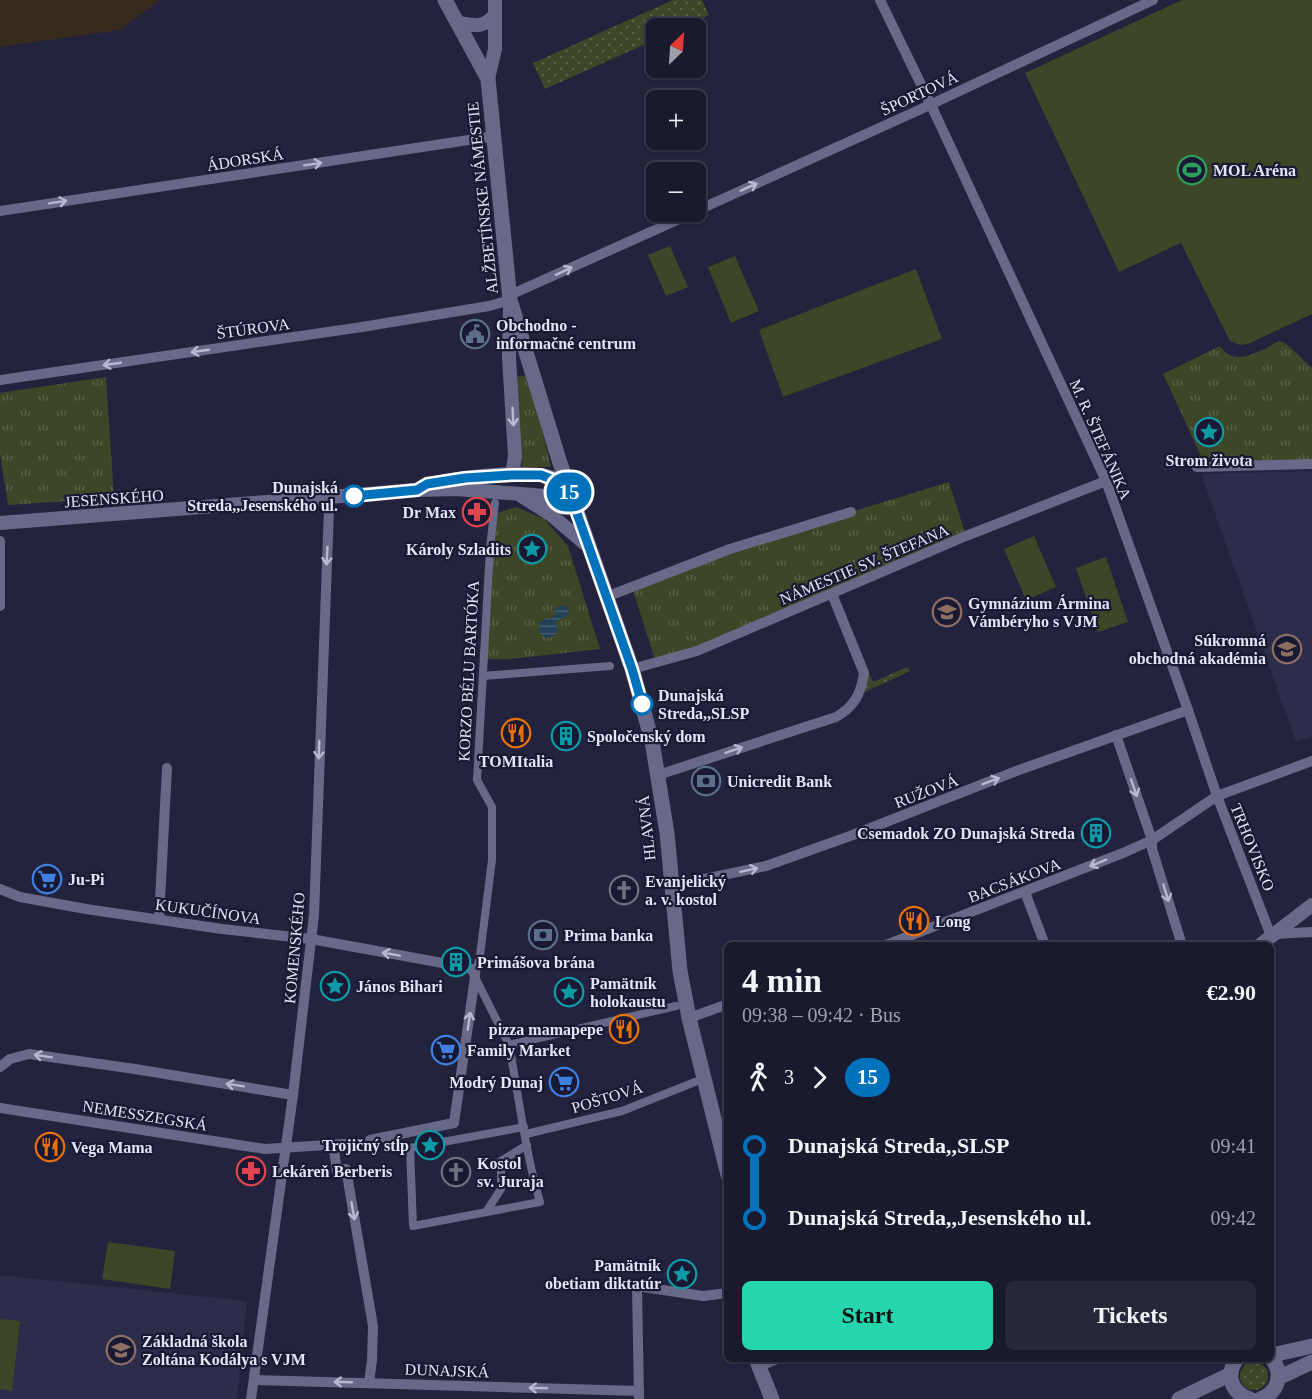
<!DOCTYPE html>
<meta charset="utf-8">
<style>
:root{--surface:#1a1a2e;--page:#27273a;--text:#f1f3f6;--muted:#9fa1aa;--line:#38384a;--accent:#25d5ae}
body{margin:0;font-family:Georgia,serif;background:var(--page);color:var(--text);height:100vh;display:flex;flex-direction:column;font-size:22px;white-space:nowrap}
*{box-sizing:border-box;margin:0}
p{font-size:20px;color:var(--muted)}
.icon{flex:none;width:33px;height:33px;fill:none;stroke:currentColor;stroke-width:2;stroke-linecap:round;stroke-linejoin:round}
.map{position:relative;flex:1;overflow:hidden}
.panel{position:absolute;left:724px;top:942px;width:550px;height:420px;display:flex;flex-direction:column;background:var(--surface);border-radius:9px;box-shadow:0 2px 4px #0004,0 0 0 2px var(--line)}
.panel>*{flex:none}
.badge{padding:0 12px;border-radius:20px;font-size:21px;line-height:39px}
.needle{width:39px;rotate:25deg}
.tools{position:absolute;left:646px;top:18px;display:grid;gap:12px}
.tools a{display:grid;place-items:center;width:60px;height:60px;border-radius:9px;background:var(--surface);box-shadow:0 2px 4px #0004,0 0 0 2px var(--line);font-size:30px}
.map>.badge{position:absolute;translate:-50% -50%;box-shadow:0 0 0 3px #fff}
.legs{display:flex;align-items:center;gap:9px;height:66px;padding:0 18px;font-size:20px}
.legs p{margin-inline-start:auto}
.overview{display:flex;align-items:center;justify-content:space-between;height:102px;padding:0 18px}
h1{font-size:33px;font-weight:700;line-height:45px}
.primary-button{display:flex;gap:12px;margin-top:auto;padding:12px 18px}
.primary-button a{flex:1;height:69px;border-radius:9px;background:var(--accent);color:#111;font-size:24px;font-weight:700;line-height:69px;text-align:center}
.primary-button a+a{background:var(--page);color:var(--text)}
ul{padding:0 18px;list-style:none}
li{display:flex;align-items:center;gap:21px;height:72px;font-size:22px}
li i{display:grid;place-items:center;width:9px;height:100%;margin:0 8px;background:currentColor}
li i::after{content:'';width:15px;height:15px;margin:-8px;border:4px solid;border-radius:50%;background:var(--surface)}
li p{margin-inline-start:auto}
li:first-child i{background:linear-gradient(#0000 50%,currentColor 0)}
li:last-child i{background:linear-gradient(currentColor 50%,#0000 0)}
.map>svg:first-child{display:block}
</style>
<div class="map">
<svg width="1312" height="1399" viewBox="0 0 1312 1399">
<defs>
<pattern id="grass-dots" width="8" height="8" patternUnits="userSpaceOnUse" patternTransform="scale(1.5)"><rect width="8" height="8" fill="#3d4626"/><path d="M2 2h.1M6 6h.1" fill="none" stroke="#596146" stroke-width="1.8" stroke-linecap="round"/></pattern>
<pattern id="park-tufts" width="24" height="20" patternUnits="userSpaceOnUse" patternTransform="scale(1.5)"><rect width="24" height="20" fill="#3d4626"/><path d="M3 7l-1-3M5 7V3M7 7l1-3M15 17l-1-3M17 17v-4M19 17l1-3" fill="none" stroke="#596146"/></pattern>
<pattern id="water-rules" width="6" height="5" patternUnits="userSpaceOnUse" patternTransform="scale(1.5)"><rect width="6" height="5" fill="#224157"/><path d="M0 2.5h6" fill="none" stroke="#425c70"/></pattern>
</defs>
<rect width="100%" height="100%" fill="#23233d"/>
<g fill="#2c2c4b">
<path d="M 1312,471 L 1312,737 L 1296,742 L 1201,474 Z"/>
<path d="M 0,1275 L 247,1301 L 237,1399 L 0,1399 Z"/>
</g>
<path fill="#372b1d" d="M 0,0 L 160,0 L 120,30 L 0,47 Z"/>
<g fill="url(#grass-dots)">
<path d="M 673,0 L 702,0 L 709,15 L 680,28 L 657,28 L 657,39 L 545,89 L 533,63 Z"/>
<path d="M 907,667 L 910,671 L 863,693 L 866,668 L 873,682 Z"/>
<circle cx="1254" cy="1376" r="14"/>
</g>
<g fill="url(#park-tufts)">
<path d="M 1279,341 C 1288,342 1303,361 1312,368 L 1312,460 L 1241,461 L 1202,458 L 1163,374 L 1220,346 C 1235,369 1261,350 1279,341 Z"/>
<path d="M 529,375 L 551,467 L 522,467 L 514,377 Z"/>
<path d="M 106,377 L 114,498 L 8,505 L 0,454 L 0,393 Z"/>
<path d="M 949,482 L 966,536 L 656,663 L 632,587 L 730,549 Z"/>
<path d="M 516,507 L 544,519 L 568,546 L 600,649 L 511,659 L 486,659 L 497,513 Z"/>
</g>
<g fill="#3d4626">
<path d="M 1182,0 L 1312,0 L 1312,314 L 1248,344 L 1240,345 L 1230,341 L 1181,243 L 1119,272 L 1025,73 Z"/>
<path d="M 670,246 L 688,287 L 666,296 L 648,255 Z"/>
<path d="M 735,256 L 759,311 L 731,323 L 708,267 Z"/>
<path d="M 916,269 L 942,339 L 783,397 L 759,330 Z"/>
<path d="M 1034,536 L 1056,587 L 1026,600 L 1004,549 Z"/>
<path d="M 1106,557 L 1128,622 L 1098,632 L 1076,568 Z"/>
<path d="M 108,1242 L 175,1251 L 170,1289 L 102,1279 Z"/>
<path d="M 0,1319 L 20,1321 L 12,1391 L 0,1389 Z"/>
</g>
<path fill="url(#water-rules)" d="M 562,605 L 568,608 L 569,614 L 556,622 L 558,630 C 555,637 550,639 544,637 L 538,631 L 540,622 L 547,618 L 552,619 L 555,615 L 555,609 Z"/>
<g fill="none" stroke-linecap="round" stroke-linejoin="round">
<g stroke="#686988" stroke-width="8">
<path d="M 495,503 L 490,548 L 477,780 L 492,807 L 492,860 L 480,955 L 475,977 L 509,1045"/>
<path d="M 483,676 L 610,666"/>
<path d="M 524,1127 L 410,1148 L 413,1226 L 540,1202 C 525,1152 519,1097 509,1045 L 676,1006"/>
<path d="M 526,1134 L 622,1111 L 695,1082"/>
<path d="M 486,1212 L 501,1189 L 501,1161 L 527,1145"/>
</g>
<g stroke="#686988" stroke-width="10">
<path d="M 880,0 L 931,105 L 1106,481 L 1188,710 L 1217,796 L 1271,936"/>
<path d="M 0,211 L 495,136"/>
<path d="M 696,211 L 919,110 L 1153,0"/>
<path d="M 510,295 L 695,212"/>
<path d="M 0,380 L 362,327 L 489,306 L 510,300"/>
<path d="M 1197,467 L 1312,464"/>
<path d="M 0,541 L 0,606"/>
<path d="M 606,597 L 730,549 L 851,512"/>
<path d="M 632,669 L 697,651 L 966,536 L 1106,481"/>
<path d="M 1116,735 L 1152,840 L 1152,849 L 1182,945"/>
<path d="M 658,775 L 836,717 C 854,707 861,694 864,673 L 832,594"/>
<path d="M 671,886 L 766,866 L 850,836 L 1019,770 L 1188,710"/>
<path d="M 0,889 L 20,897 L 86,909 L 222,929 L 311,939 L 448,964"/>
<path d="M 1025,892 L 1045,945"/>
<path d="M 159,919 L 167,768"/>
<path d="M 1274,934 L 1312,932"/>
<path d="M 886,945 L 1123,853 L 1152,840 L 1217,796 L 1312,761"/>
<path d="M 689,1018 L 728,1004"/>
<path d="M 0,1067 L 10,1059 L 29,1054 L 135,1069 L 293,1095"/>
<path d="M 0,1108 L 265,1149 L 358,1143"/>
<path d="M 370,1140 L 454,1123 L 475,977 L 472,969 L 462,967"/>
<path d="M 333,1144 L 337,1171 L 346,1169 L 373,1326 L 372,1360 L 369,1383"/>
<path d="M 759,1366 L 777,1359"/>
<path d="M 254,1380 L 639,1391"/>
<path d="M 251,1399 L 293,1095 L 314,915 L 329,509 L 327,497"/>
<path d="M 639,1399 L 637,1286 L 703,1296 L 728,1293"/>
</g>
<g stroke="#686988" stroke-width="14">
<path d="M 458,23 C 475,25 482,29 495,15"/>
<path d="M 488,79 L 495,49 L 495,0"/>
<path d="M 510,306 L 509,358 L 515,456 L 512,475"/>
<path d="M 520,495 L 550,514 L 589,547"/>
<path d="M 0,523 L 417,490 L 456,489 L 546,496 L 557,492 L 567,485 C 559,480 550,476 541,475 C 514,472 440,477 417,490"/>
<path d="M 1260,945 L 1312,905"/>
</g>
<g stroke="#686988" stroke-width="15">
<path d="M 445,0 L 488,79 L 510,300 L 560,463 L 632,669 L 652,741 L 667,833 L 680,971 L 689,1018 L 728,1175"/>
<path d="M 1272,1355 L 1312,1346"/>
<path d="M 756,1359 L 772,1399"/>
<path d="M 1237,1359 C 1225,1374 1231,1393 1250,1399"/>
<path d="M 1278,1378 L 1312,1362"/>
<path d="M 1179,1399 L 1231,1374"/>
<path d="M 1260,1399 C 1278,1393 1284,1374 1272,1359"/>
</g>
</g>
<defs><path id="oneway-shaft" d="M-6 0H5M1.5-3L5.5 0L1.5 3" fill="none" stroke-width="1.6" stroke-linecap="round" stroke-linejoin="round" transform="scale(1.5)"/></defs>
<g stroke="#b8b9d0">
<use href="#oneway-shaft" transform="translate(313 164) rotate(-9)"/>
<use href="#oneway-shaft" transform="translate(749 187) rotate(-24)"/>
<use href="#oneway-shaft" transform="translate(58 202) rotate(-9)"/>
<use href="#oneway-shaft" transform="translate(564 271) rotate(-25)"/>
<use href="#oneway-shaft" transform="translate(200 351) rotate(172)"/>
<use href="#oneway-shaft" transform="translate(112 364) rotate(172)"/>
<use href="#oneway-shaft" transform="translate(513 417) rotate(87)"/>
<use href="#oneway-shaft" transform="translate(327 556) rotate(93)"/>
<use href="#oneway-shaft" transform="translate(319 750) rotate(92)"/>
<use href="#oneway-shaft" transform="translate(734 750) rotate(-18)"/>
<use href="#oneway-shaft" transform="translate(991 781) rotate(-21)"/>
<use href="#oneway-shaft" transform="translate(1134 788) rotate(71)"/>
<use href="#oneway-shaft" transform="translate(1098 863) rotate(158)"/>
<use href="#oneway-shaft" transform="translate(749 870) rotate(-12)"/>
<use href="#oneway-shaft" transform="translate(1166 893) rotate(73)"/>
<use href="#oneway-shaft" transform="translate(391 954) rotate(-170)"/>
<use href="#oneway-shaft" transform="translate(469 1021) rotate(-82)"/>
<use href="#oneway-shaft" transform="translate(43 1056) rotate(-171)"/>
<use href="#oneway-shaft" transform="translate(235 1085) rotate(-171)"/>
<use href="#oneway-shaft" transform="translate(353 1211) rotate(80)"/>
<use href="#oneway-shaft" transform="translate(343 1382) rotate(-178)"/>
<use href="#oneway-shaft" transform="translate(538 1388) rotate(-178)"/>
</g>
<g fill="none" stroke-linecap="round" stroke-linejoin="round">
<g stroke="#fff" stroke-width="14">
<path id="line-1" d="M 354,496 L 417,490 L 427,484 L 465,478 L 512,475 L 541,475 L 567,485 L 632,669 L 642,704"/>
</g>
<use href="#line-1" stroke="#0072bc" stroke-width="9"/>
</g>
<defs>
<g id="stadium-ring" transform="scale(1.5)"><circle r="9.5" fill="#191933" stroke="#2e9e5b" stroke-width="1.5"/><path d="M0-5a6.5 5 0 1 0 0 10a6.5 5 0 1 0 0-10ZM-3.5-1.8h7v3.6h-7Z" fill="#2e9e5b"/></g>
<g id="civic-ring" transform="scale(1.5)"><circle r="9.5" fill="#191933" stroke="#5c6f8a" stroke-width="1.5"/><path d="M-.6-6.5H3V-4.5H.6V-3L4-1V1h2V6H-6V1h2V-1L-.6-3ZM-1.2 2.5V6h2.4V2.5Z" fill="#5c6f8a"/></g>
<g id="sight-ring" transform="scale(1.5)"><circle r="9.5" fill="#191933" stroke="#0f9aa8" stroke-width="1.5"/><path d="M0-6L1.8-2.2L6-1.7L2.9 1.2L3.7 5.4L0 3.3L-3.7 5.4L-2.9 1.2L-6-1.7L-1.8-2.2Z" fill="#0f9aa8"/></g>
<g id="pharmacy-ring" transform="scale(1.5)"><circle r="9.5" fill="#191933" stroke="#e0444e" stroke-width="1.5"/><path d="M-2-6h4v4h4v4h-4v4h-4v-4h-4v-4h4Z" fill="#e0444e"/></g>
<g id="school-ring" transform="scale(1.5)"><circle r="9.5" fill="#191933" stroke="#8d6e63" stroke-width="1.5"/><path d="M0-5L7-2L0 1L-7-2ZM-4 1L0 2.5L4 1V4Q0 6-4 4Z" fill="#8d6e63"/></g>
<g id="restaurant-ring" transform="scale(1.5)"><circle r="9.5" fill="#191933" stroke="#e8710a" stroke-width="1.5"/><path d="M-5-6h1v4h1v-4h1v4h1v-4h1v5L-1.5 .5V6h-2V.5L-5-1ZM5-6V6H3V1.5H1.5Q1.5-4 5-6Z" fill="#e8710a"/></g>
<g id="building-ring" transform="scale(1.5)"><circle r="9.5" fill="#191933" stroke="#0f9aa8" stroke-width="1.5"/><path d="M-4-6H4V6H1V3H-1V6H-4ZM-2.5-4.3h1.7v1.8h-1.7ZM.8-4.3h1.7v1.8H.8ZM-2.5-1h1.7V.8h-1.7ZM.8-1h1.7V.8H.8Z" fill="#0f9aa8"/></g>
<g id="bank-ring" transform="scale(1.5)"><circle r="9.5" fill="#191933" stroke="#5c6f8a" stroke-width="1.5"/><path d="M-6-4H6V4H-6ZM0-2.3a2.3 2.3 0 1 0 0 4.6a2.3 2.3 0 1 0 0-4.6Z" fill="#5c6f8a"/></g>
<g id="supermarket-ring" transform="scale(1.5)"><circle r="9.5" fill="#191933" stroke="#3f7fe0" stroke-width="1.5"/><path d="M-6-5.5h2.5l.6 2H6L4.5 2H-2.5L-4.4-4H-6ZM-1.5 3.2a1.3 1.3 0 1 0 .1 0ZM3 3.2a1.3 1.3 0 1 0 .1 0Z" fill="#3f7fe0"/></g>
<g id="church-ring" transform="scale(1.5)"><circle r="9.5" fill="#191933" stroke="#6b7280" stroke-width="1.5"/><path d="M-1.2-6h2.4v3.5h3.3v2.4h-3.3V6h-2.4V-.1h-3.3v-2.4h3.3Z" fill="#6b7280"/></g>
</defs>
<g fill-rule="evenodd">
<use href="#stadium-ring" x="1192" y="170"/>
<use href="#civic-ring" x="475" y="334"/>
<use href="#sight-ring" x="1209" y="432"/>
<use href="#pharmacy-ring" x="477" y="512"/>
<use href="#sight-ring" x="532" y="549"/>
<use href="#school-ring" x="947" y="612"/>
<use href="#school-ring" x="1287" y="649"/>
<use href="#restaurant-ring" x="516" y="733"/>
<use href="#building-ring" x="566" y="736"/>
<use href="#bank-ring" x="706" y="781"/>
<use href="#building-ring" x="1096" y="833"/>
<use href="#supermarket-ring" x="47" y="879"/>
<use href="#church-ring" x="624" y="890"/>
<use href="#restaurant-ring" x="914" y="921"/>
<use href="#bank-ring" x="543" y="935"/>
<use href="#building-ring" x="456" y="962"/>
<use href="#sight-ring" x="335" y="986"/>
<use href="#sight-ring" x="569" y="992"/>
<use href="#restaurant-ring" x="624" y="1029"/>
<use href="#supermarket-ring" x="446" y="1050"/>
<use href="#supermarket-ring" x="564" y="1082"/>
<use href="#sight-ring" x="430" y="1145"/>
<use href="#restaurant-ring" x="50" y="1147"/>
<use href="#pharmacy-ring" x="251" y="1171"/>
<use href="#church-ring" x="456" y="1172"/>
<use href="#sight-ring" x="682" y="1274"/>
<use href="#school-ring" x="121" y="1350"/>
</g>
<g fill="#fff" stroke="#0072bc" stroke-width="3">
<circle cx="354" cy="496" r="10"/>
<circle cx="642" cy="704" r="10"/>
</g>
<g text-anchor="middle" stroke-width="4.5" stroke-linejoin="round" paint-order="stroke">
<g font-size="16" fill="#e3e4f6" stroke="#191933">
<text transform="translate(919 93) rotate(-25)" y="6">ŠPORTOVÁ</text>
<text transform="translate(245 159) rotate(-9)" y="6">ÁDORSKÁ</text>
<text transform="translate(482 198) rotate(-96)" y="6">ALŽBETÍNSKE NÁMESTIE</text>
<text transform="translate(253 328) rotate(-8)" y="6">ŠTÚROVA</text>
<text transform="translate(1101 439) rotate(66)" y="6">M. R. ŠTEFÁNIKA</text>
<text transform="translate(114 498) rotate(-4)" y="6">JESENSKÉHO</text>
<text transform="translate(864 564) rotate(-23)" y="6">NÁMESTIE SV. ŠTEFANA</text>
<text transform="translate(468 671) rotate(-87)" y="6">KORZO BÉLU BARTÓKA</text>
<text transform="translate(926 791) rotate(-21)" y="6">RUŽOVÁ</text>
<text transform="translate(646 828) rotate(-96)" y="6">HLAVNÁ</text>
<text transform="translate(1253 847) rotate(68)" y="6">TRHOVISKO</text>
<text transform="translate(1014 880) rotate(-21)" y="6">BACSÁKOVA</text>
<text transform="translate(208 911) rotate(8)" y="6">KUKUČÍNOVA</text>
<text transform="translate(294 948) rotate(-85)" y="6">KOMENSKÉHO</text>
<text transform="translate(607 1097) rotate(-17)" y="6">POŠTOVÁ</text>
<text transform="translate(145 1115) rotate(9)" y="6">NEMESSZEGSKÁ</text>
<text transform="translate(447 1370) rotate(2)" y="6">DUNAJSKÁ</text>
</g>
<g font-size="16" font-weight="bold" fill="#e3e4f6" stroke="#191933" text-anchor="start">
<text x="1213" y="176">MOL Aréna</text>
<text x="496" y="331">Obchodno -<tspan x="496" dy="18">informačné centrum</tspan></text>
<text x="1209" y="466" text-anchor="middle">Strom života</text>
<text x="456" y="518" text-anchor="end">Dr Max</text>
<text x="511" y="555" text-anchor="end">Károly Szladits</text>
<text x="968" y="609">Gymnázium Ármina<tspan x="968" dy="18">Vámbéryho s VJM</tspan></text>
<text x="1266" y="646" text-anchor="end">Súkromná<tspan x="1266" dy="18">obchodná akadémia</tspan></text>
<text x="587" y="742">Spoločenský dom</text>
<text x="516" y="767" text-anchor="middle">TOMItalia</text>
<text x="727" y="787">Unicredit Bank</text>
<text x="1075" y="839" text-anchor="end">Csemadok ZO Dunajská Streda</text>
<text x="68" y="885">Ju-Pi</text>
<text x="645" y="887">Evanjelický<tspan x="645" dy="18">a. v. kostol</tspan></text>
<text x="935" y="927">Long</text>
<text x="564" y="941">Prima banka</text>
<text x="477" y="968">Primášova brána</text>
<text x="590" y="989">Pamätník<tspan x="590" dy="18">holokaustu</tspan></text>
<text x="356" y="992">János Bihari</text>
<text x="603" y="1035" text-anchor="end">pizza mamapepe</text>
<text x="467" y="1056">Family Market</text>
<text x="543" y="1088" text-anchor="end">Modrý Dunaj</text>
<text x="409" y="1151" text-anchor="end">Trojičný stĺp</text>
<text x="71" y="1153">Vega Mama</text>
<text x="477" y="1169">Kostol<tspan x="477" dy="18">sv. Juraja</tspan></text>
<text x="272" y="1177">Lekáreň Berberis</text>
<text x="661" y="1271" text-anchor="end">Pamätník<tspan x="661" dy="18">obetiam diktatúr</tspan></text>
<text x="142" y="1347">Základná škola<tspan x="142" dy="18">Zoltána Kodálya s VJM</tspan></text>
</g>
<g font-size="16" font-weight="bold" fill="#e3e4f6" stroke="#191933" text-anchor="end">
<text x="338" y="493">Dunajská<tspan x="338" dy="18">Streda,,Jesenského ul.</tspan></text>
<text x="658" y="701" text-anchor="start">Dunajská<tspan x="658" dy="18">Streda,,SLSP</tspan></text>
</g>
</g>
</svg>
<div class="tools">
<a><svg class="needle" viewBox="-14 -14 28 28"><path d="M0-13l5 13h-10z" fill="#e53935"/><path d="M0 13l5-13h-10z" fill="#9fa1aa"/></svg></a>
<a>+</a>
<a>−</a>
</div>
<b class="badge" style="left:569px;top:492px;background:#0072bc;color:#fff">15</b>
<section class="panel">
<div class="overview"><div><h1>4 min</h1><p>09:38 – 09:42 · Bus</p></div><b>€2.90</b></div>
<div class="legs"><svg class="icon" aria-label="walk" viewBox="0 0 24 24"><circle cx="13" cy="4" r="2"/><path d="M13 8l-2 6 4 7M11 14l-3 7M7 12l3-4h3l4 4"/></svg>3<svg class="icon" aria-label="forward" viewBox="0 0 24 24"><path d="M9 5l7 7-7 7"/></svg><b class="badge" style="background:#0072bc;color:#fff">15</b></div>
<ul>
<li><i style="color:#0072bc"></i><b>Dunajská Streda,,SLSP</b><p>09:41</p></li>
<li><i style="color:#0072bc"></i><b>Dunajská Streda,,Jesenského ul.</b><p>09:42</p></li>
</ul>
<div class="primary-button"><a>Start</a><a>Tickets</a></div>
</section>
</div>
